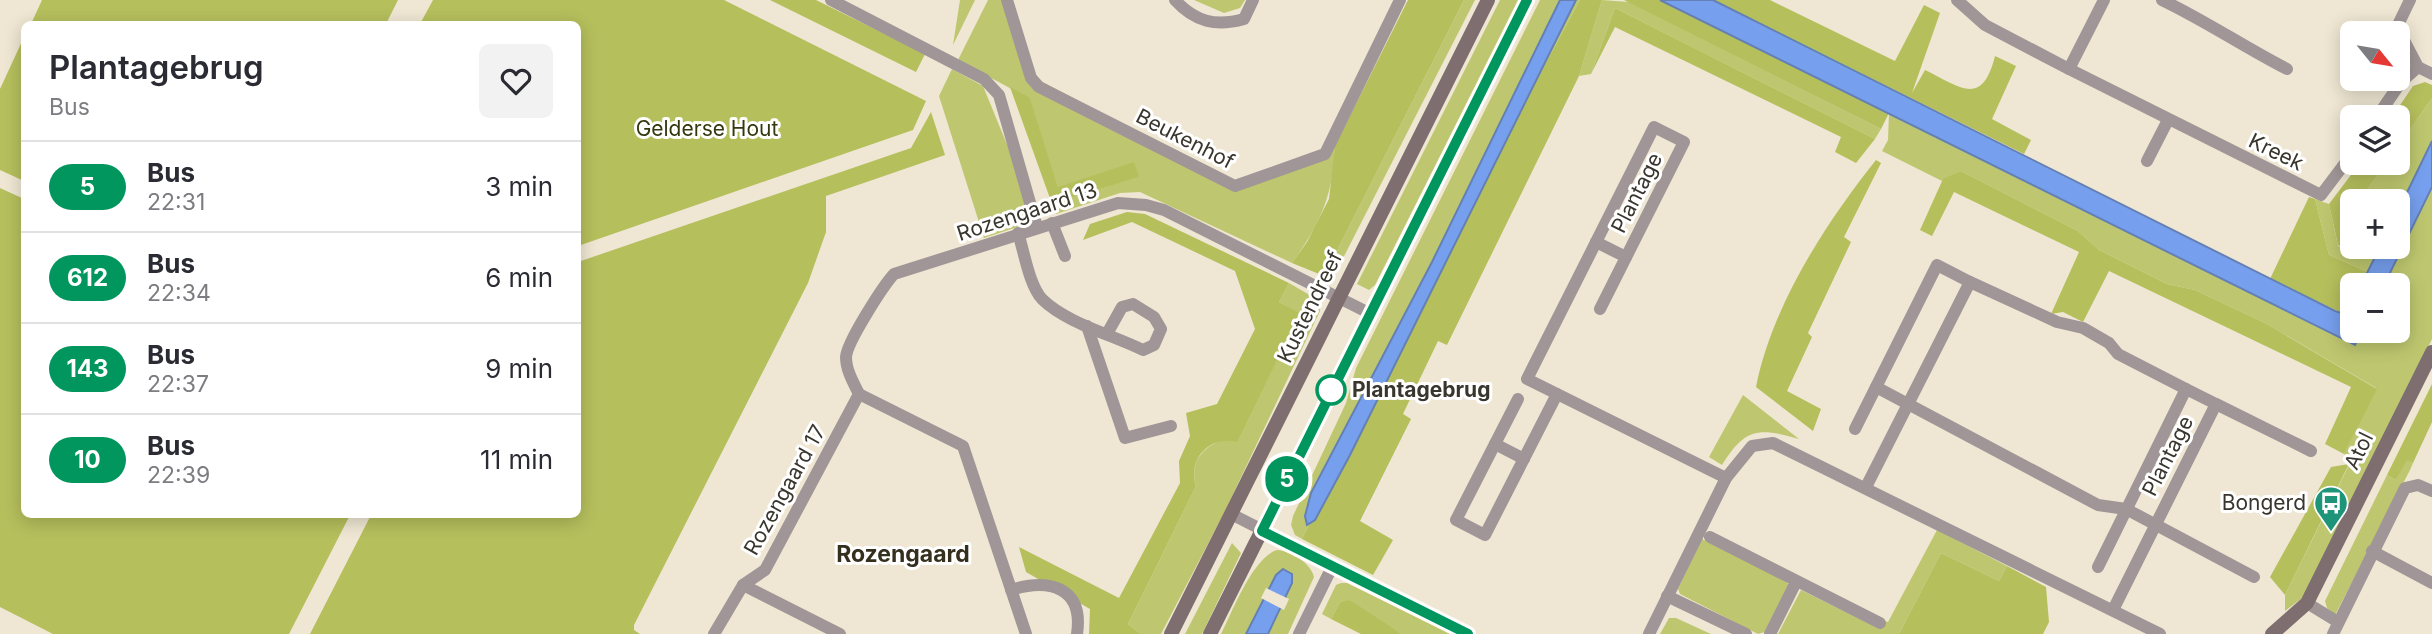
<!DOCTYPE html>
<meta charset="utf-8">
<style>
:root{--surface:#fff;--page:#f2f2f3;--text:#2b2b33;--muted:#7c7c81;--line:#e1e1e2}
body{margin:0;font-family:Inter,sans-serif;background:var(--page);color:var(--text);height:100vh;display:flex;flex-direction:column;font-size:26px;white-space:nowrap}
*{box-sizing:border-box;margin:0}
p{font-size:23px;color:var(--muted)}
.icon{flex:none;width:38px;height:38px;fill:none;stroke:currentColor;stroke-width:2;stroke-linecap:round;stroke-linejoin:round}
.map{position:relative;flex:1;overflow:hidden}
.drawer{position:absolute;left:21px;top:21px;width:560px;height:497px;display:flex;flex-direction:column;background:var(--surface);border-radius:10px;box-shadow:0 4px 18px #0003}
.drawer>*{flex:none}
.badge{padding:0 14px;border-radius:23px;font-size:24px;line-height:46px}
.needle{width:46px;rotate:120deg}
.buttons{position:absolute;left:2340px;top:21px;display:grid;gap:14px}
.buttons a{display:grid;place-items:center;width:70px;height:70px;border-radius:10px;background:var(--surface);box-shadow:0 4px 18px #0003;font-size:35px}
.map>.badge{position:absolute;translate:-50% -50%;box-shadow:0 0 0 4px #fff}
.round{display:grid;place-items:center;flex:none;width:74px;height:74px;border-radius:10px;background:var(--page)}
.summary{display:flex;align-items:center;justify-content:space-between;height:119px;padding:0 28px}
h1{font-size:33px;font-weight:600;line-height:52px}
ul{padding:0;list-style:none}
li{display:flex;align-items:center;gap:21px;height:91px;padding:0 28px;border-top:2px solid var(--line)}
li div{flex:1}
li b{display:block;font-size:26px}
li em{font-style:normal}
li .badge{min-width:77px;font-weight:700;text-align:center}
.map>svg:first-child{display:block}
</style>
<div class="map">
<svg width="2432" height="634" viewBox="0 0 2432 634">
<rect width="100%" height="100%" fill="#efe7d3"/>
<g fill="#bec76f">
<path d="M 960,0 L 975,0 L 953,45 Z"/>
<path d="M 988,0 L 1011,0 L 1037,79 L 1235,183 L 1335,146 C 1333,195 1321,223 1292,263 L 1140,192 L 1120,193 L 1056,214 L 1052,204 L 1138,177 L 1134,163 L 1058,188 L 1030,99 L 958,60 Z"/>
<path d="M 1194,0 L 1245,0 L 1240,8 L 1224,13 Z"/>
<path d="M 1464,0 L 1475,0 L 1338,268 L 1334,273 L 1324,276 Z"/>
<path d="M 1500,0 L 1519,0 L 1375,285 L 1369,290 L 1357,284 Z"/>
<path d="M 1540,0 L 1580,0 L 1466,209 L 1302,539 L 1295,535 L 1291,525 L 1293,516 L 1346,403 L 1356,368 Z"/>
<path d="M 1602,0 L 1629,2 L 1881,129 L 1875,139 L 1615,8 L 1591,74 L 1579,76 Z"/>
<path d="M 952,69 L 983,86 L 1038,220 L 984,238 L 939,96 Z"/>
<path d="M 2432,98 L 2432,141 L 2398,211 L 2398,201 L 2359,201 L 2386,163 L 2398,163 L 2398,146 Z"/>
<path d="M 1889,113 L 2354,345 L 2362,331 L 2398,331 L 2398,285 L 2384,285 L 2432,187 L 2432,339 L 2306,595 L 2285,611 L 2285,595 L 2349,465 L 2344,454 L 2376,388 L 2265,323 L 2195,290 L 2167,284 L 2099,250 L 2078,231 L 1961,171 L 1942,181 L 1882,151 L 1888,140 Z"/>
<path d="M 2315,199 L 2329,204 L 2338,246 L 2356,254 L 2360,247 L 2380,247 L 2368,272 L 2329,255 Z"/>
<path d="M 1289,283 L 1320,301 L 1320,311 L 1225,511 L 1161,634 L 1141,634 L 1128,624 L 1196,486 C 1189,462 1203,446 1225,439 L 1299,313 L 1279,302 Z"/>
<path d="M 1743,395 L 1799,439 C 1758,427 1745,428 1722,465 L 1709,457 Z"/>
<path d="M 2407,459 L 2413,463 L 2410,470 L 2335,615 L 2327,608 L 2325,601 L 2387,475 L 2396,480 Z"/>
<path d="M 1937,530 L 2007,566 L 1999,581 L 1941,553 L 1899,634 L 1778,634 L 1801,590 L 1880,629 L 1884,621 L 1888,622 Z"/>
<path d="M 1702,539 L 1786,580 L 1789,586 L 1765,632 L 1758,634 L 1680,594 L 1678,589 Z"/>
<path d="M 1232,543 L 1241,553 L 1202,634 L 1185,634 Z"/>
<path d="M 1277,550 C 1291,551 1311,563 1314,577 L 1288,634 L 1268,634 L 1280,609 L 1264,601 L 1246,634 L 1221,634 C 1232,612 1253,557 1277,550 Z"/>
<path d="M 1341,583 L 1347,583 L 1451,634 L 1402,634 L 1346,600 L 1340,602 L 1331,619 L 1322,614 L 1336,585 Z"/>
<path d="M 1669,618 L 1676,618 L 1711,634 L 1660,634 Z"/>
</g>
<g fill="#b5bf5c">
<path d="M 42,0 L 398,0 L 386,24 L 31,24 Z"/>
<path d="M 433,0 L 724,0 L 926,101 L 913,130 L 578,246 L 578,24 L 420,24 Z"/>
<path d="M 770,0 L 816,0 L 925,54 L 916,72 Z"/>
<path d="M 1408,0 L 1464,0 L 1324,276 L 1292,263 L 1307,242 L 1329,199 L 1335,146 Z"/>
<path d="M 1580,0 L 1602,0 L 1579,76 L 1447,345 L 1438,341 L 1403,414 L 1411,419 L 1360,521 L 1393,540 L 1373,575 L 1302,539 L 1466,209 Z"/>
<path d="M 1624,0 L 1660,0 L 1889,113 L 1881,129 Z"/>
<path d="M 1713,0 L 1770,0 L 1895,61 L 1924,5 L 1940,13 L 1912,93 L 1925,70 C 1960,87 1982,108 1995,56 L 2016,66 L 1992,119 L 2031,140 L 2024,154 Z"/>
<path d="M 1615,8 L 1875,139 L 1856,163 L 1835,152 L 1841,137 L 1615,27 L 1591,74 Z"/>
<path d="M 24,37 L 24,181 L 0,170 L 0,89 Z"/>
<path d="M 2425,82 L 2432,85 L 2432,98 L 2398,146 L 2398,117 L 2392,117 L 2413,86 Z"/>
<path d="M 1010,87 L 1030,98 L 1058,187 L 1134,162 L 1139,177 L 1052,204 Z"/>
<path d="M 931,112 L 945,155 L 826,196 L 826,232 L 808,283 L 634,625 L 634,630 L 640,634 L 310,634 L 371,515 L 578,514 L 578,262 L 911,148 Z"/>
<path d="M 1876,160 L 1881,163 L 1844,237 L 1851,242 L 1808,333 L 1812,337 L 1787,391 L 1821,409 L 1813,431 L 1756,387 C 1772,306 1825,224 1876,160 Z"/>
<path d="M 2360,163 L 2386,163 L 2359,201 L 2352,201 L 2352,247 L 2360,247 L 2356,255 L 2338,245 L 2329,204 Z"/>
<path d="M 1961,171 L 2078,231 L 2099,250 L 2167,284 L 2195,290 L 2265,323 L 2377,389 L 2344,454 L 2325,444 L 2351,387 L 2109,271 L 2083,322 L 2063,312 L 2051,314 L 2079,252 L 1954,192 L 1932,236 L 1920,230 L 1943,179 Z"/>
<path d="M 0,188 L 24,199 L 24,514 L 350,515 L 289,634 L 53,634 L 0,607 Z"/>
<path d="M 2309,197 L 2315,199 L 2329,255 L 2368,272 L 2361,285 L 2352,285 L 2352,303 L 2344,314 L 2270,279 Z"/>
<path d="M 1127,212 L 1145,214 L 1289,283 L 1279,302 L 1300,313 L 1237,442 C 1210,435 1187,459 1196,486 L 1128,624 L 1141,634 L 1089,634 L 1090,609 L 1026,572 L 1019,547 L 1119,598 L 1180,483 L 1179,461 L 1190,436 L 1186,413 L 1217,404 L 1255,329 L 1235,271 L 1132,222 L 1083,240 L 1090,224 Z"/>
<path d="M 2432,384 L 2432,422 L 2413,463 L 2407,460 L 2396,480 L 2387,475 Z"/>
<path d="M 2349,464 L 2285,595 L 2270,577 L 2331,467 Z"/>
<path d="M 1941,553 L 1999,581 L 2007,566 L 2046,587 L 2049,622 L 2043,634 L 1899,634 Z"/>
<path d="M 1346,600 L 1351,601 L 1402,634 L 1361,634 L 1331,619 L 1340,602 Z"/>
</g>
<g fill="#769fed" stroke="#6480b4" stroke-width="2">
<path d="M 1560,0 L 1576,0 L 1350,455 L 1315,520 L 1307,525 L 1305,516 L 1311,493 L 1432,262 Z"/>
<path d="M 1660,0 L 1713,0 L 2335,311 L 2344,314 L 2352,303 L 2352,331 L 2362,331 L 2355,345 Z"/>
<path d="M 2432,141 L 2432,187 L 2384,285 L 2361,285 L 2380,247 L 2398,247 L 2398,211 Z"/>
<path d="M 1283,569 L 1292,574 L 1292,583 L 1268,634 L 1246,634 L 1276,575 Z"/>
</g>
<path fill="#efe7d3" d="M 1266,588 L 1289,599 L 1284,610 L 1261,598 Z"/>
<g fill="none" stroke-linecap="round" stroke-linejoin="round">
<g stroke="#a09697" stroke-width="12">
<path d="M 831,0 L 984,79 L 999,95 L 1037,227"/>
<path d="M 1007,0 L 1031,78 L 1039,87 L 1235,186 L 1325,154 L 1400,0"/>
<path d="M 1175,0 C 1195,22 1216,27 1244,19 L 1253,0"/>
<path d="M 1957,0 L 1985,25 L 2069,69"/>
<path d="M 2104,0 L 2069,69 L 2321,195 L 2352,154"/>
<path d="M 2162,0 C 2206,21 2244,47 2287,69"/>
<path d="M 2410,0 L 2397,27 L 2418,67 L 2432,74"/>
<path d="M 2377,117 L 2401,82 L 2418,67"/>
<path d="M 2147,161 L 2168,120"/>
<path d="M 1052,223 L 1065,256"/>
<path d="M 1018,233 C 1024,251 1029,285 1042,299 C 1066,323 1113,335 1143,350 L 1154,345 L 1161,329 L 1154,317 L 1133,304 L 1122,307 L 1108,332"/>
<path d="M 1596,242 L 1626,257"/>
<path d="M 1970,282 L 2057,322 L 2083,328 L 2109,343 L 2118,354 L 2186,389"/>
<path d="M 1600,309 L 1684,142 L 1654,127 L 1527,379 L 1726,478"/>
<path d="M 1087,326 L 1125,438 L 1171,426"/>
<path d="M 1876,387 L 2098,505 L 2126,509 L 2254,577"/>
<path d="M 859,394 C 853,382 846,370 846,357 C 847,342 883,286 894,274 L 1118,203 L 1146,205 L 1164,210 L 1369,313"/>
<path d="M 859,394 L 963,446 L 1026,634"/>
<path d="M 1518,399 L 1456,520 L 1485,535 L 1557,394"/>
<path d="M 2216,404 L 2311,451"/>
<path d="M 1855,429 L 1937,265 L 1970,282 L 1866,487"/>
<path d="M 1495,444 L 1524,459"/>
<path d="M 1231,514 L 1468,634"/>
<path d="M 1710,537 L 1880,623"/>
<path d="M 2372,551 L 2432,583"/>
<path d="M 2098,567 L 2186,389 L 2216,404 L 2113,610"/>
<path d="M 743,585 L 840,634"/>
<path d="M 1011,590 C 1049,578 1084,587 1077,634"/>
<path d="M 1667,596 L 1746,634"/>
<path d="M 2307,603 L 2338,622"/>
<path d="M 714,634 L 743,585 L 765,570 L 859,394"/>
<path d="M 1299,634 L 1332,567"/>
<path d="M 1649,634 L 1726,478 L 1752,446 L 1773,443 L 2160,634"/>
<path d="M 1770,634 L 1796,582"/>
<path d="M 2333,634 L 2405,488 L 2418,485 L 2432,491"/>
</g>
<g stroke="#7e6e70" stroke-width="14">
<path d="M 1171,634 L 1488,0"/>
<path d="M 1210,634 L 1527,0"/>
<path d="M 2272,634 L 2307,603 L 2432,352"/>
</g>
</g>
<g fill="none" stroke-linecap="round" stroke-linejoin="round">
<g stroke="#fff" stroke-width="16">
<path id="line" d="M 1468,634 L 1262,531 L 1527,0"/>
</g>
<use href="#line" stroke="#00965e" stroke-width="10"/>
</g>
<defs>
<g id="bus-pin" transform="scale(1.75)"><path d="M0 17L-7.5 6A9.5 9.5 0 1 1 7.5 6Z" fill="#1e9478" stroke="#fff"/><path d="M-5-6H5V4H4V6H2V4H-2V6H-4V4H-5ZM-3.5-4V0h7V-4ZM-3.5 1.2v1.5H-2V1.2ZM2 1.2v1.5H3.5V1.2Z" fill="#fff"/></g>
</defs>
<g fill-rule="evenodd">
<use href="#bus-pin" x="2331" y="503"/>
</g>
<circle fill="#fff" stroke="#00965e" stroke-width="3.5" cx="1331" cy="390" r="14"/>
<g text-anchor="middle" stroke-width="6" stroke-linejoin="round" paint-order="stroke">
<g font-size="21" fill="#36390f" stroke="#fff">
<text x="707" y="136">Gelderse Hout</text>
</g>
<g font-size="21" fill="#39362e" stroke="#fff">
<text transform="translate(1185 139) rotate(27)" y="7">Beukenhof</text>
<text transform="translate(2276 152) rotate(26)" y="7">Kreek</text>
<text transform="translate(1637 193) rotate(-63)" y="7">Plantage</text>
<text transform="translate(1027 212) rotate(-18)" y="7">Rozengaard 13</text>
<text transform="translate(1310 307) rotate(-64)" y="7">Kustendreef</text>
<text transform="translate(2359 451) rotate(-64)" y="7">Atol</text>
<text transform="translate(2168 456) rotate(-63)" y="7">Plantage</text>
<text transform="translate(785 490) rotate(-61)" y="7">Rozengaard 17</text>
</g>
<g font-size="21" font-weight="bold" fill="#39362e" stroke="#fff" text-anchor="start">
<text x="1352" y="397">Plantagebrug</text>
</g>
<g font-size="21" fill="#39362e" stroke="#fff" text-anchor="end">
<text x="2306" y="510">Bongerd</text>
</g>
<g font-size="23" font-weight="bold" fill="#352f1e" stroke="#fff">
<text x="903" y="562">Rozengaard</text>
</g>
</g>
</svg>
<div class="buttons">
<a><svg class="needle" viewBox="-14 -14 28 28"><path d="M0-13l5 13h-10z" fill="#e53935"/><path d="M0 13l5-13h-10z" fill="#7c7c81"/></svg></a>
<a><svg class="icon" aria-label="layers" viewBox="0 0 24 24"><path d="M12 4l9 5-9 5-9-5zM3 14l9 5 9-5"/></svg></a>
<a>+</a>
<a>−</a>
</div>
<b class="badge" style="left:1287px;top:479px;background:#00965e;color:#fff">5</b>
<section class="drawer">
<div class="summary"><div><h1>Plantagebrug</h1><p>Bus</p></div><a class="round"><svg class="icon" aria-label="heart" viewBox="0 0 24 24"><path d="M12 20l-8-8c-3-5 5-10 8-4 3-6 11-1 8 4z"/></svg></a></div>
<ul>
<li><span class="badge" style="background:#00965e;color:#fff">5</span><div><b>Bus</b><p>22:31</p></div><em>3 min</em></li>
<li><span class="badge" style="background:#00965e;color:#fff">612</span><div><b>Bus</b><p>22:34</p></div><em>6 min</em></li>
<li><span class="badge" style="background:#00965e;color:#fff">143</span><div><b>Bus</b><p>22:37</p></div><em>9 min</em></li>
<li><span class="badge" style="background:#00965e;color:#fff">10</span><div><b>Bus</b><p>22:39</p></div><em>11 min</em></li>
</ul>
</section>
</div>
